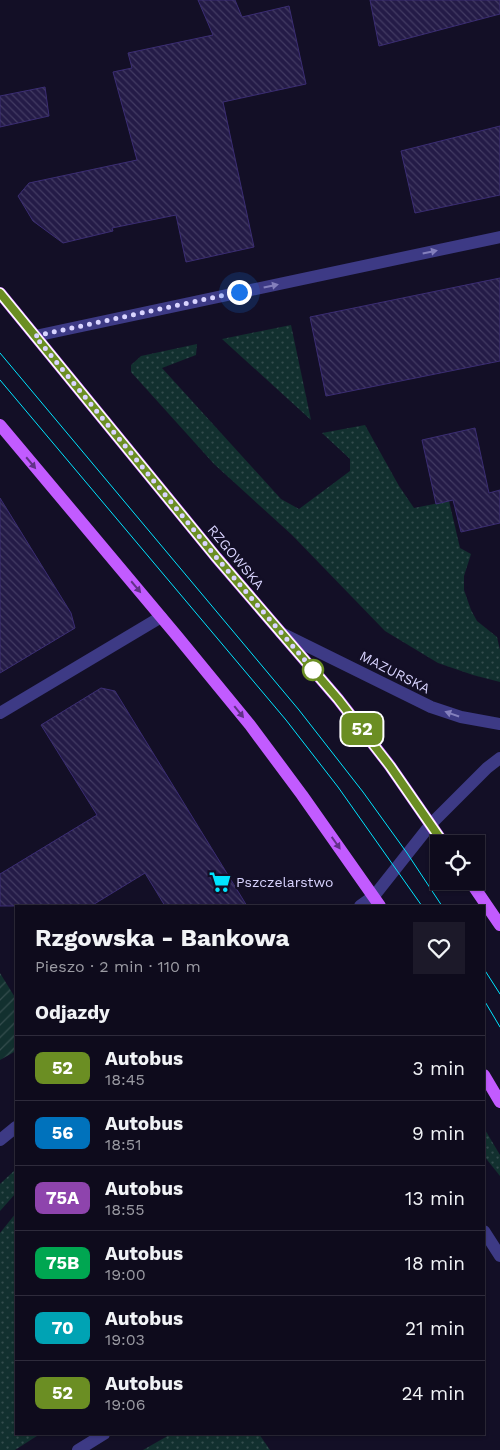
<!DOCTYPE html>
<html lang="pl">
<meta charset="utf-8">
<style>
:root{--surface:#0e0b1c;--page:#1c1929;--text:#f1f3f6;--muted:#9b9ba3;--line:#2e2b3b}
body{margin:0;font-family:"Work Sans",sans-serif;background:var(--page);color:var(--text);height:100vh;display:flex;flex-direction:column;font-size:19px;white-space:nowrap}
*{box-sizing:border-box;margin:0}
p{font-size:16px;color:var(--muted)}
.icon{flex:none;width:28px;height:28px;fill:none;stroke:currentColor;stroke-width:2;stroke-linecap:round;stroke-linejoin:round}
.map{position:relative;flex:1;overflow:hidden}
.drawer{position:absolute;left:15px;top:905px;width:470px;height:530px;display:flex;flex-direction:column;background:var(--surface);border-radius:0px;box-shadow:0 1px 4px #0004,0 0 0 1px var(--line)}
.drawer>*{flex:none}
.badge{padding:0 10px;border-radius:8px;font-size:18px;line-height:32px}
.controls{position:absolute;left:430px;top:835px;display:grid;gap:10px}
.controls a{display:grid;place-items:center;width:55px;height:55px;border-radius:0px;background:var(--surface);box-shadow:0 1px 4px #0004,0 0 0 1px var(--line);font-size:25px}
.you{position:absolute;width:25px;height:25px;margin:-12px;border:4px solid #fff;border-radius:50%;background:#1a73e8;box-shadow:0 0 0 8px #1a73e833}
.map>.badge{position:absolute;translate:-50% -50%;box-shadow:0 0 0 2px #fff}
h2{padding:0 20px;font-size:19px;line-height:45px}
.round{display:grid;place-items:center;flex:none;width:52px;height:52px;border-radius:0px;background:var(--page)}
.headline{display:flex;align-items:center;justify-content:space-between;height:85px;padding:0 20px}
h1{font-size:24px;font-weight:700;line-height:38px}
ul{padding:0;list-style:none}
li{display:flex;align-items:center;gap:15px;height:65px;padding:0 20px;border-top:1px solid var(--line)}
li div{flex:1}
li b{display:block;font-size:19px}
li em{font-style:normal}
li .badge{min-width:55px;font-weight:700;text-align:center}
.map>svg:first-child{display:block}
</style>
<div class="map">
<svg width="500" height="1450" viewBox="0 0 500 1450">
<defs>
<pattern id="grass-dots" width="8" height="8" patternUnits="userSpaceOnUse" patternTransform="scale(1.25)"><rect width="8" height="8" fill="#12302f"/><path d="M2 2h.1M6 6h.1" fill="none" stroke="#344d4e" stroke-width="1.8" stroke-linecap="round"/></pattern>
<pattern id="garden-furrows" width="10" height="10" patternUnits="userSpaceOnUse" patternTransform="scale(1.25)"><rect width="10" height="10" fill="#12302f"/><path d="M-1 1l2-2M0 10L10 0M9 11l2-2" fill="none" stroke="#344d4e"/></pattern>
<pattern id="building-back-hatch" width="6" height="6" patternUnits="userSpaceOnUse" patternTransform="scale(1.25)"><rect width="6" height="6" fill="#241b47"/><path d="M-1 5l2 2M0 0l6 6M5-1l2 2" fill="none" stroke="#433b63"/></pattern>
</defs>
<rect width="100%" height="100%" fill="#130f26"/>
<g fill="url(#grass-dots)">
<path d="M 291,325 L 311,420 L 222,339 Z"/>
<path d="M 197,344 L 196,355 L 162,368 L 281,499 L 299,509 L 350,471 L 350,459 L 322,433 L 365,425 L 399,486 L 414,508 L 449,501 L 460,548 L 471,554 L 464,576 L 464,590 L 471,610 L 477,621 L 497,637 L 500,650 L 500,682 L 473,675 L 438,663 L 385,631 L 292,535 L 214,464 L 131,372 L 131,365 L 141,356 Z"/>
<path d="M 484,1128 L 500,1155 L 500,1176 L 484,1156 Z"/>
<path d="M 16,1169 L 16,1193 L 0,1211 L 0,1184 Z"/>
<path d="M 16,1213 L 16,1434 L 40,1434 L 15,1450 L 0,1450 L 0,1233 Z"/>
<path d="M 171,1434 L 259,1434 L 270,1450 L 143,1450 Z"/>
</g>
<path fill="url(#garden-furrows)" d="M 0,973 L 16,999 L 16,1051 L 0,1060 Z"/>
<g fill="url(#building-back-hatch)" stroke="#3b2d73">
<path d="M 198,0 L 235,0 L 242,17 L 289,6 L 306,84 L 223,102 L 254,247 L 186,262 L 176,215 L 112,228 L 113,231 L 63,243 L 33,221 L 18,196 L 29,183 L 137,160 L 113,72 L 132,68 L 128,53 L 213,35 Z"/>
<path d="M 370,0 L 500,0 L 500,14 L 379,46 Z"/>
<path d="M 45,87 L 49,116 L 0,127 L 0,96 Z"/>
<path d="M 500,126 L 500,195 L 415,213 L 401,151 Z"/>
<path d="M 500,278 L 500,361 L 326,396 L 310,317 Z"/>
<path d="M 475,428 L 489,493 L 500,490 L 500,523 L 461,532 L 453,500 L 436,504 L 422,440 Z"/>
<path d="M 0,498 L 71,613 L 75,628 L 0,673 Z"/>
<path d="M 101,688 L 115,691 L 247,906 L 165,906 L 145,873 L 91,906 L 0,906 L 0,874 L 97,815 L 41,725 Z"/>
</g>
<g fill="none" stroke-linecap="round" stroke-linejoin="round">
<g stroke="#3d3a85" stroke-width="12">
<path d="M 35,336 L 500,237"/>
<path d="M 281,633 L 431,707 L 461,717 L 500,724"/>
<path d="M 0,713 L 161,617"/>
<path d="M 360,906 L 374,896 L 431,824 L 487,768 L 500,758"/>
<path d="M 0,1140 L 16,1127"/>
<path d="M 484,1231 L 500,1256"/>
<path d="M 78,1450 L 104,1434"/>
</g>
<g stroke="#c25bff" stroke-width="12">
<path d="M 0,293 L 216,557 L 338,699 L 390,766 L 444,844"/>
<path d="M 0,425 L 177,636 L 250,725 L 302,795 L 380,906"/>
<path d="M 470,881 L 500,925"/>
<path d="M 484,1075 L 500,1102"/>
</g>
<g stroke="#00e5ff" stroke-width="1">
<path d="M 0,353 L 299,710 L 363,792 L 407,853 L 442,906"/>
<path d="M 0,380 L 286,720 L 338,787 L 422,906"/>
<path d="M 484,969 L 500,994"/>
<path d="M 484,1000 L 500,1027"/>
</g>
</g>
<defs><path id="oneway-solid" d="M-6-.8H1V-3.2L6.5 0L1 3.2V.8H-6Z" transform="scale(1.25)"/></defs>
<g fill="#837fbc">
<use href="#oneway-solid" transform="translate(430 252) rotate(-12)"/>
<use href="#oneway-solid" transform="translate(271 286) rotate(-12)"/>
<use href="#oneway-solid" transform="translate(452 714) rotate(-161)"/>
</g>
<g fill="#623188">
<use href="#oneway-solid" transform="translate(31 463) rotate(50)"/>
<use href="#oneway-solid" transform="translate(136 587) rotate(50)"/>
<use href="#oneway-solid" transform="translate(239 712) rotate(51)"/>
<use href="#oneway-solid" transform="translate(336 843) rotate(55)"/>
</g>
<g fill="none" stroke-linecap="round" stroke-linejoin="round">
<g stroke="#fff" stroke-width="11">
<path id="line" d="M 0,293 L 216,557 L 338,699 L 390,766 L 444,844"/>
</g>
<use href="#line" stroke="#6b8e23" stroke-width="8"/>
<path stroke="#d9d4ff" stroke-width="5" stroke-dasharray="0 9" d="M 239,292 L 35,336 L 216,557 L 315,672 L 313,670"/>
</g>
<defs>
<g id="supermarket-bare" transform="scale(1.725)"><path d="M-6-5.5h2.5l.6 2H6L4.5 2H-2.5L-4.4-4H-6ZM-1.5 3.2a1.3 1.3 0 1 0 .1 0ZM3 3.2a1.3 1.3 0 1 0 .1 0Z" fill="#00e5ff" stroke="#130f26" stroke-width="2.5" paint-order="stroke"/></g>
</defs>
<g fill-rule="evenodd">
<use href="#supermarket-bare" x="220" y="882"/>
</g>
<circle fill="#fff" stroke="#6b8e23" stroke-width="2.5" cx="313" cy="670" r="10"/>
<g text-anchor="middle" stroke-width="5" stroke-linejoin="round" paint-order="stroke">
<g font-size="14" fill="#d9d4ff" stroke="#130f26">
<text transform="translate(236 557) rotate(50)" y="5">RZGOWSKA</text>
<text transform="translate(395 672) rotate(27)" y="5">MAZURSKA</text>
</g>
<g font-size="14" fill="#d9d4ff" stroke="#130f26" text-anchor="start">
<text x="236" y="887">Pszczelarstwo</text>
</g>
</g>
</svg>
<div class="controls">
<a><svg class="icon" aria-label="locate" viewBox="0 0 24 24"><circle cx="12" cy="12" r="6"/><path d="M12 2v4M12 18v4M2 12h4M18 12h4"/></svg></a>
</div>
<div class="you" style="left:239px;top:292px"></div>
<b class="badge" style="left:362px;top:729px;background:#6b8e23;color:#fff">52</b>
<section class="drawer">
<div class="headline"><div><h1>Rzgowska - Bankowa</h1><p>Pieszo · 2 min · 110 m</p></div><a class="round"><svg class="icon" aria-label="heart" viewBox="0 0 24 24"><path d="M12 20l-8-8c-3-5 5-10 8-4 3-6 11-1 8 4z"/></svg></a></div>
<h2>Odjazdy</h2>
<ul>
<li><span class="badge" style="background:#6b8e23;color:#fff">52</span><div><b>Autobus</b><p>18:45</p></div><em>3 min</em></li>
<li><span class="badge" style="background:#0072bc;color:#fff">56</span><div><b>Autobus</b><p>18:51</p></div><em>9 min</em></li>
<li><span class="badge" style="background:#8e44ad;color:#fff">75A</span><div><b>Autobus</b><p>18:55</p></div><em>13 min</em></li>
<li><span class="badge" style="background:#00a651;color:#fff">75B</span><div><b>Autobus</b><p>19:00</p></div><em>18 min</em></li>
<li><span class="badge" style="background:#00a3b4;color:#fff">70</span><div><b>Autobus</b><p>19:03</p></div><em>21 min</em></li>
<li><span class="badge" style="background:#6b8e23;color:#fff">52</span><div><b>Autobus</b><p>19:06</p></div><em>24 min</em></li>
</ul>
</section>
</div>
